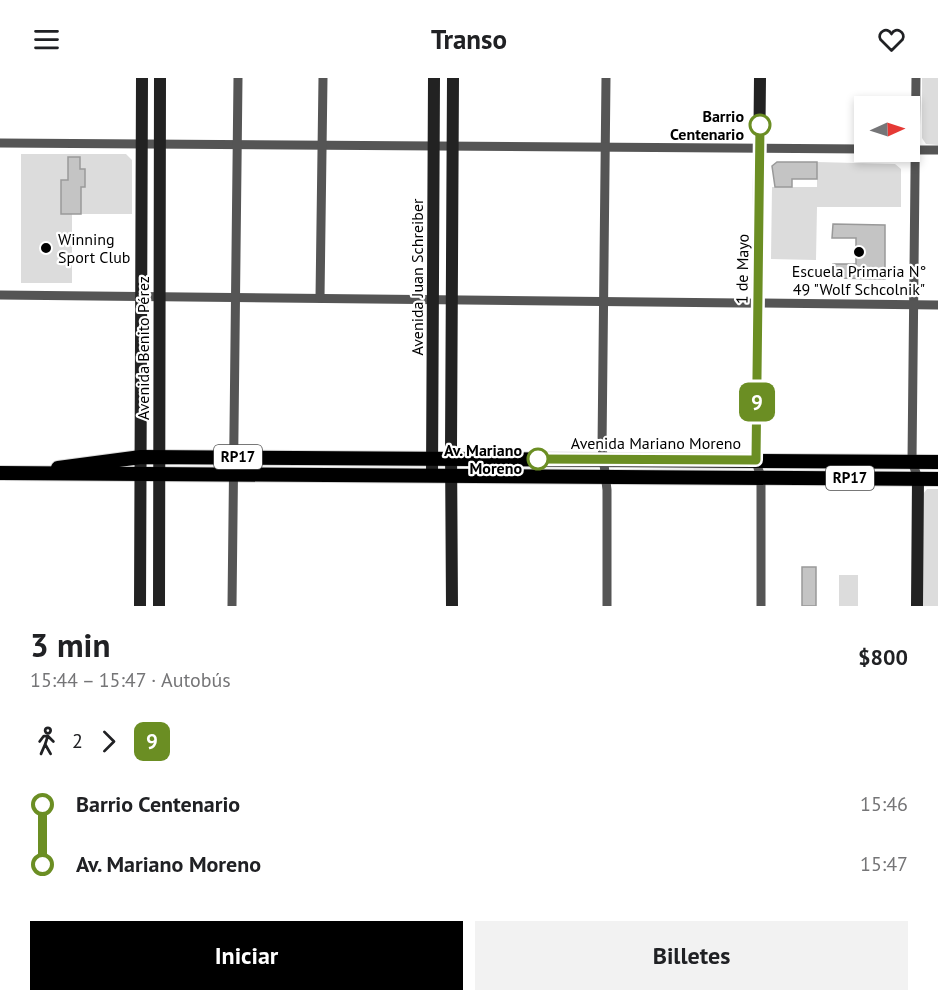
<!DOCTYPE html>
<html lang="es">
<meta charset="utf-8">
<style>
:root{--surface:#fff;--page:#f2f2f2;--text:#202124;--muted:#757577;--accent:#000}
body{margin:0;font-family:"PT Sans",sans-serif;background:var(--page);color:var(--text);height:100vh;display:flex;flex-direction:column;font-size:22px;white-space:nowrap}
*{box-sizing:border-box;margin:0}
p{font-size:20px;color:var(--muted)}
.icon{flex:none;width:33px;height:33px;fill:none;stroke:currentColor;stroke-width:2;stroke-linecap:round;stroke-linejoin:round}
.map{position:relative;height:528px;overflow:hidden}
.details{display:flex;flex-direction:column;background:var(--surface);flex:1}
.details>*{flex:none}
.badge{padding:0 12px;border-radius:9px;font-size:21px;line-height:39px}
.needle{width:39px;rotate:87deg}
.controls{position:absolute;left:854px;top:18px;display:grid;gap:12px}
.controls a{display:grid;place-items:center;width:66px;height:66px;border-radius:0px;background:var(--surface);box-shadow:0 3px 9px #0003;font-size:30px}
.map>.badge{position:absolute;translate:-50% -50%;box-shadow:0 0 0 3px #fff}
.legs{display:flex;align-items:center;gap:9px;height:66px;padding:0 30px;font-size:20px}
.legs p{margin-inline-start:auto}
.summary{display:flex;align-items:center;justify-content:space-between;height:102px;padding:0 30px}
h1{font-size:33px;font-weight:600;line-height:45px}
.button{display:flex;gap:12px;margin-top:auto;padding:12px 30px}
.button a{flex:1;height:69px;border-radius:0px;background:var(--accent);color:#fff;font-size:24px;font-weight:600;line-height:69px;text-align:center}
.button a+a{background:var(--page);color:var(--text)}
ul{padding:0 30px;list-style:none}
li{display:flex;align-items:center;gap:21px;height:60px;font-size:22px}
li i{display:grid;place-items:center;width:9px;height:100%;margin:0 8px;background:currentColor}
li i::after{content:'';width:15px;height:15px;margin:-8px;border:4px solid;border-radius:50%;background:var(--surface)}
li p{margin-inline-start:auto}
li:first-child i{background:linear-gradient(#0000 50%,currentColor 0)}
li:last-child i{background:linear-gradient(currentColor 50%,#0000 0)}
header{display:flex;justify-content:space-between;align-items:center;height:78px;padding:0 30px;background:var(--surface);font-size:27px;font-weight:600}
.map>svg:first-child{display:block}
</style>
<header><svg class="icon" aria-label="menu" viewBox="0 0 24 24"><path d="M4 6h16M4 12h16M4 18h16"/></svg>Transo<svg class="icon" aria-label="heart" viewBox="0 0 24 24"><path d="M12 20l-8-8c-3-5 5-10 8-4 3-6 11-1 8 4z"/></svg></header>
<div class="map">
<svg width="938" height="528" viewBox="0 0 938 528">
<rect width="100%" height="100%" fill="#fff"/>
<g fill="#dcdcdc">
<path d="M 922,0 L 938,0 L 938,67 L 926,66 L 922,60 Z"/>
<path d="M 21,76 L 126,76 L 132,82 L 132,136 L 72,136 L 72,205 L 21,205 Z"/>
<path d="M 817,84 L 895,86 L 901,91 L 901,129 L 817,129 L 816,182 L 771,181 L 772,109 L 817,109 Z"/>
<path d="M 927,411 L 938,411 L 938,528 L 923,528 L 923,416 Z"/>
<rect x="839" y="497" width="19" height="31"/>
</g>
<g fill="#c4c4c4" stroke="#999" stroke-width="1.5">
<path d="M 68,79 L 80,79 L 80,91 L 85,91 L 85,109 L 81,109 L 81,136 L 61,136 L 61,102 L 68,102 Z"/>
<path d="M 777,84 L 817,84 L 817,101 L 792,101 L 792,109 L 775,109 L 772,88 Z"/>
<path d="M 833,146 L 885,147 L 885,201 L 833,200 L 833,186 L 856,186 L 856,160 L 832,160 Z"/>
<rect x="802" y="489" width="14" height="39"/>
</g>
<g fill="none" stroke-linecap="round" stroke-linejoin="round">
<g stroke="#dbdbdb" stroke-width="16">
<g id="primary">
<path d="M 58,390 L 141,379 L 938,384"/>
<path d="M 0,395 L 938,401"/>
</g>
</g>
<g stroke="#555" stroke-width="9">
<path d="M 606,0 L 602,369 L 607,412 L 607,528"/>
<path d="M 916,0 L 912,383 L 918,401"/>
<path d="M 0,65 L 864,71"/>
<path d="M 910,72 L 938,72"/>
<path d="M 0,217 L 938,227"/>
<path d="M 320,220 L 323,0"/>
<path d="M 756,383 L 761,400 L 761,528"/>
<path d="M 232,528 L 238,0"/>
</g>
<g stroke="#222" stroke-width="12">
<path d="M 756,383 L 760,0"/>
<path d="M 432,398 L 434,0"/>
<path d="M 140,528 L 142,0"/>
<path d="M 159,528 L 160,0"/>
<path d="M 452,528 L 451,370 L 453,0"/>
<path d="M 917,528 L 918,401"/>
</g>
<use href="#primary" stroke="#000" stroke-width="14"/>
</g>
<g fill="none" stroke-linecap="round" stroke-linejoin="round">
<g stroke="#fff" stroke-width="14">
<path id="line-1" d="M 538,381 L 756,382 L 760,47"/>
</g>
<use href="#line-1" stroke="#6b8e23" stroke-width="9"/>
</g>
<g fill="#fff" stroke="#6b8e23" stroke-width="3">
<circle cx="760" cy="47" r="10"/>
<circle cx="538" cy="381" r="10"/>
</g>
<g fill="#000" stroke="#fff" stroke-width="2">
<circle cx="46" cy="170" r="6"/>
<circle cx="859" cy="174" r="6"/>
</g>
<g text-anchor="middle" stroke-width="4.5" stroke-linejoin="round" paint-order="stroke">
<g fill="#fff" stroke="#4c4c4c" stroke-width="1.5">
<rect x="214" y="367" width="48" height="24" rx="4.5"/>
<rect x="826" y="388" width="48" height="24" rx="4.5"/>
</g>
<g font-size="15" font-weight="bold" fill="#000">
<text x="238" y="384">RP17</text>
<text x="850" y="405">RP17</text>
</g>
<g font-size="16" font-weight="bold" fill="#000" stroke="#fff" text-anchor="end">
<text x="744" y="44">Barrio<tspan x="744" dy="18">Centenario</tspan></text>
<text x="522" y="378">Av. Mariano<tspan x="522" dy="18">Moreno</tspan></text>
</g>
<g font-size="16" fill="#000" stroke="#fff" text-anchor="start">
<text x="58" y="167">Winning<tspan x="58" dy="18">Sport Club</tspan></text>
<text x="859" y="199" text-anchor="middle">Escuela Primaria N°<tspan x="859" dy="18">49 "Wolf Schcolnik"</tspan></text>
</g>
<g font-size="16" fill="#000" stroke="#fff">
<text transform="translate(742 191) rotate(-89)" y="6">1 de Mayo</text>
<text transform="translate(417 199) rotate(-90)" y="6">Avenida Juan Schreiber</text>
<text transform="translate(143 270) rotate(-90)" y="6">Avenida Benito Pérez</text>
<text x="656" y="371">Avenida Mariano Moreno</text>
</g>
</g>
</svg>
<div class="controls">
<a><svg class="needle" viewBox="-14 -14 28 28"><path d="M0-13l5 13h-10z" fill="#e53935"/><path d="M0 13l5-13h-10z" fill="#757577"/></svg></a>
</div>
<b class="badge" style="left:757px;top:324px;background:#6b8e23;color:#fff">9</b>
</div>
<section class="details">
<div class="summary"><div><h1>3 min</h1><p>15:44 – 15:47 · Autobús</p></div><b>$800</b></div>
<div class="legs"><svg class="icon" aria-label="walk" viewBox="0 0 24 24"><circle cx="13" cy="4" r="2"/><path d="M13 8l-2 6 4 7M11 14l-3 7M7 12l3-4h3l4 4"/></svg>2<svg class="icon" aria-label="forward" viewBox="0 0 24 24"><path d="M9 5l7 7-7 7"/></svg><b class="badge" style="background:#6b8e23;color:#fff">9</b></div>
<ul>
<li><i style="color:#6b8e23"></i><b>Barrio Centenario</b><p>15:46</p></li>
<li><i style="color:#6b8e23"></i><b>Av. Mariano Moreno</b><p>15:47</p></li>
</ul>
<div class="button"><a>Iniciar</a><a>Billetes</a></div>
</section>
